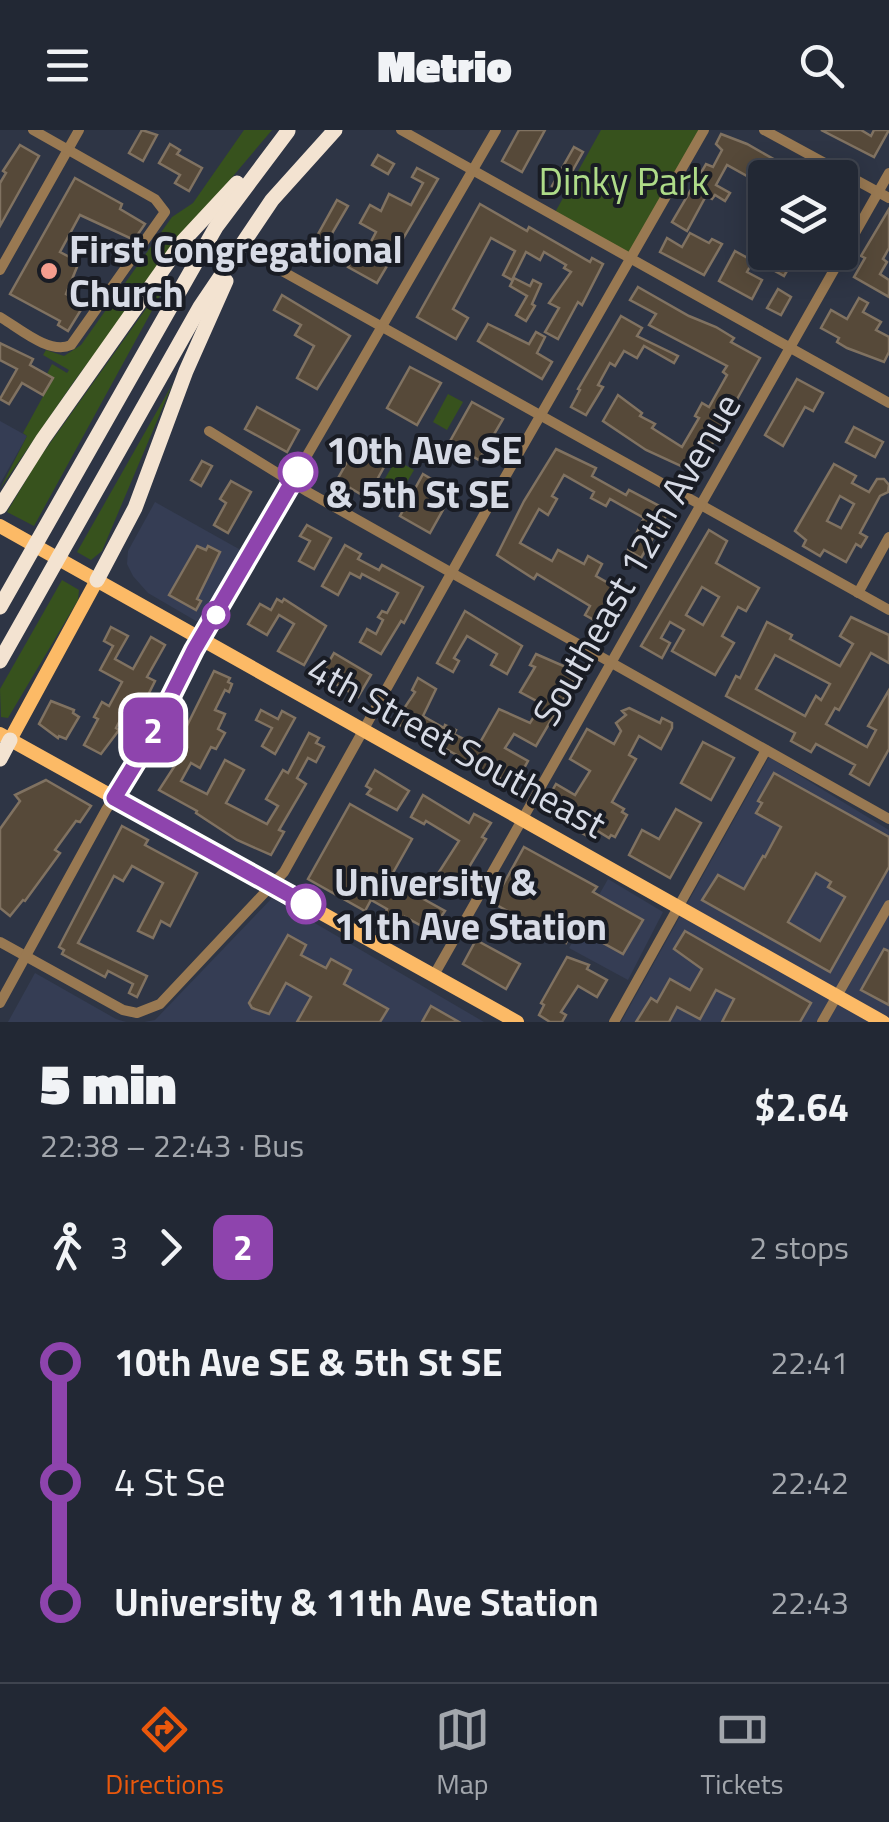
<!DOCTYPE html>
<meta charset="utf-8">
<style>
body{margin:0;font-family:"Titillium Web",sans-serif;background:#2a303c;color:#f1f3f6;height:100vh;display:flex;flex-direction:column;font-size:38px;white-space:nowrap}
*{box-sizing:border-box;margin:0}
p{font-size:32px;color:#a2a6ac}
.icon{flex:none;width:55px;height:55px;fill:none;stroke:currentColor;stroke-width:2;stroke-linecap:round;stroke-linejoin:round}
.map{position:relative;height:892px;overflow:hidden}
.drawer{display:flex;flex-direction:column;background:#222834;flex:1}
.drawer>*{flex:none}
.badge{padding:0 20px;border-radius:15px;font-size:35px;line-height:65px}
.controls{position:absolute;left:748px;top:30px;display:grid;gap:20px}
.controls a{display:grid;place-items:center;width:110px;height:110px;border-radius:10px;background:#222834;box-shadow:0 5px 25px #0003,0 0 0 2px #3f444f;font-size:50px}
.map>.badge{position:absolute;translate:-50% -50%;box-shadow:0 0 0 5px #fff}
.legs{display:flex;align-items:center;gap:15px;height:110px;padding:0 40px;font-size:32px}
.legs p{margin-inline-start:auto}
.headline{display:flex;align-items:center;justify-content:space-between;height:170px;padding:0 40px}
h1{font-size:55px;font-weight:800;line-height:75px}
ul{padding:0 40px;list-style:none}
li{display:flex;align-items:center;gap:35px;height:120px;font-size:38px}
li i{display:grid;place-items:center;width:15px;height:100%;margin:0 12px;background:currentColor}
li i::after{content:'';width:25px;height:25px;margin:-12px;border:8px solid;border-radius:50%;background:#222834}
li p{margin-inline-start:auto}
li:first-child i{background:linear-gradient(#0000 50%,currentColor 0)}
li:last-child i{background:linear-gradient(currentColor 50%,#0000 0)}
header{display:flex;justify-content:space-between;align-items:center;height:130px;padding:0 40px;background:#222834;font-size:45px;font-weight:800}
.menu{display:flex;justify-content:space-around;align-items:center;height:140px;border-top:2px solid #3f444f;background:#222834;font-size:28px;color:#a2a6ac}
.menu a{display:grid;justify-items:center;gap:5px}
.menu .selected{color:#ea580c}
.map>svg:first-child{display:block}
.built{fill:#353d54}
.green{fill:#37521d}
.building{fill:#564939;stroke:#807261;stroke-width:2.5;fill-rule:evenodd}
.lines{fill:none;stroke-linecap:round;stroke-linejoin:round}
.minor{stroke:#997952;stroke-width:10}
.major{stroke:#fcba66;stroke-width:14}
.highway{stroke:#f3e3d1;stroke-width:15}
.line-1-casing{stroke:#fff;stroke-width:22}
.line-1{stroke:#8e44ad;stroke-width:15}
.poi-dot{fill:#f59d8e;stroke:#191c24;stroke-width:4}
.stop-1-dot{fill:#fff;stroke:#8e44ad;stroke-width:5}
.labels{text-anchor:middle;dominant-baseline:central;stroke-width:8;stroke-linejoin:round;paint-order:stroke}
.park-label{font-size:38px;fill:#aedb88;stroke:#191c24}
.poi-label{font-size:38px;font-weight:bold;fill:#d7dbe6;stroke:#191c24;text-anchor:start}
.stop-label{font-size:38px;font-weight:bold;fill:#d7dbe6;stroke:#191c24;text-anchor:start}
.street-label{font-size:38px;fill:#d7dbe6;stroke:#191c24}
</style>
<header><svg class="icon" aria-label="menu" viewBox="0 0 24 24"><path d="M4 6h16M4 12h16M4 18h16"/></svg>Metrio<svg class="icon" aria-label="search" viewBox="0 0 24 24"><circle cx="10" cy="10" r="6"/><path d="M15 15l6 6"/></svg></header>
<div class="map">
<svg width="889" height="892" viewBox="0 0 889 892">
<rect width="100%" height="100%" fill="#2e3545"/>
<g class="built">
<path d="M0,291L27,306L0,354Z"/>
<path d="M155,372L246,423L205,489L196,491L148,463L133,446L127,434L128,421Z"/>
<path d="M769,627L889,700V892H621Z"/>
<path d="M608,749L663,782L628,850L569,818Z"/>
<path d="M272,768L484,892H144L155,890Z"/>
<path d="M35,843L116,889L126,892H8Z"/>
</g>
<g class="green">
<path d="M244,0H272L196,90L75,250L0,359L27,306L23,303L53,248L47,244L52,234L67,243L69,240L43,225L46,220L64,226L81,215L172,87L193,73Z"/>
<path d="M601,0H704L630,129L553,86Z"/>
<path d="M163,155H166L34,396L7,382L38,330Z"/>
<path d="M173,253L102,421L91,430L77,422Z"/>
<path d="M448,264L463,272L447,300L433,292Z"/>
<path d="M396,330L414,340L390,381L372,370Z"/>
<path d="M62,450L79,460L78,470L8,588L1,587L0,559Z"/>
</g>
<g class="building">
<path d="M142,0L157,5L143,31L129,23Z"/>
<path d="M519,0H545L522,42L502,31Z"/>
<path d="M821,0H861L871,6L874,0H889L874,27Z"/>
<path d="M721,4L747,14L807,48H765V56L727,35L716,55L730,63L725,71L715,65L712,69L706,66L687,101L672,92L706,34L713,37L722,20L716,14Z"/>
<path d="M170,14L180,20L177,24L202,38L189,61L175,53L180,45L159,33Z"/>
<path d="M20,15L39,26L0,96V53L6,43L3,41Z"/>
<path d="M574,17L583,22L561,61L552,56Z"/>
<path d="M378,25L394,34L388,44L372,35Z"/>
<path d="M417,38L438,49L377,153L348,137L357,121L364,125L376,102L360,93L370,75L381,81L389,64L411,75L423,53L412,47Z"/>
<path d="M75,48L122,74L120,79L145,94L134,110L80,85L60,122L79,132L66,164L84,175L68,201L58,195L60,191L10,164Z"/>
<path d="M337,70L348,76L324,117L333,122L326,134L307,124Z"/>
<path d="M480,74L527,101L529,97L590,132L592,128L603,134L582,175L578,172L558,209L545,202L559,178L549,173L571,142L564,138L566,135L544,122L540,130L526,122L512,150L503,145L515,121L491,108L453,179L468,188L456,209L417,187Z"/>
<path d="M889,79V118L883,129L887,132L880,144L889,150V167L854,147L865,128L861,126Z"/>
<path d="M690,103L709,113L712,109L722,114L704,145L660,122L667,108L682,117Z"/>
<path d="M735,121L753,131L747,142L762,150L752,169L719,151Z"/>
<path d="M786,122H798L784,146L775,141Z"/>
<path d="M514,148L530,156L533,150L541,154L532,174L535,176L526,191L516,185L527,166L510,156Z"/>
<path d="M638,157L689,186L716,197L734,208L731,212L760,228L696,343L646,320L603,291L618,265L642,283L640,286L655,294L652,298L682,317L699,288L695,286L702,273L709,277L727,245L723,242L727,236L649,195L656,184L630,170Z"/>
<path d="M778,159L791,167L781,185L767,178Z"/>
<path d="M282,165L350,206L317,259L297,248L314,216L295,205L301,195L274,180Z"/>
<path d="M859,168L868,173L863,182L881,192L876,200L889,207V222L884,232L847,218L837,212L839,208L821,198L831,180L847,189Z"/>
<path d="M621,186L642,198L637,206L678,226L674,233L644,216L637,228L624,221L615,236L610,233L598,255L603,257L586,285L571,277L580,260L578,259Z"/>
<path d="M488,194L529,214L536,202L545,207L537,223L552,232L542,249L478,211Z"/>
<path d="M0,213L33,229L30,235L53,248L43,265L22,253L9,274L0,269L17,239L0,230Z"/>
<path d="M410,237L441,253L417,295L387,278Z"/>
<path d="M797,249L823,263L813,281L805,277L783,316L765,305Z"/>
<path d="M472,272L503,289L479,330L449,313Z"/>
<path d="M257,277L299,300L287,322L245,299Z"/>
<path d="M854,297L883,312L875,327L846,312Z"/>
<path d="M360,309L390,326L367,368L337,350Z"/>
<path d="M556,319L596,338L592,346L626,365L629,360L669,381L641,428L628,420L644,388L610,369L606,376L591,368L594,362L564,345L552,366L557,369L548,385L539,379L520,413L552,431L558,420L584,434L588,426L602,434L596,446L624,462L605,496L585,485L590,476L537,444L534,449L497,425L524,371Z"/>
<path d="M202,331L212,336L201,356L191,350Z"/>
<path d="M834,334L856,346L852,353L869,362L877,349H884L889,355L888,362L880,366L860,403L867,407L861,417L856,414L846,432L824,420L820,426L803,416L806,410L795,401ZM840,366L854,374L841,398L827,391Z"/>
<path d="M423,344L453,362L430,403L400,386Z"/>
<path d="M231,351L251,362L228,403L214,395L226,373L220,369Z"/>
<path d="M307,395L331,408L314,439L299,431L310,411L300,406Z"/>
<path d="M709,400L727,411L716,433L759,458L746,481L738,477L722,506L734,513L715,545L672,521L684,500L670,492L661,508L670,513L662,528L641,516ZM702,457L719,467L703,495L686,485Z"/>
<path d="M345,415L361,424L358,429L379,440L382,435L423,457L404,493L401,491L381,524L360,512L367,499L376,504L383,490L378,487L382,481L387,483L398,463L362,444L360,448L350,443L338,465L322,456Z"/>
<path d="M197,416L206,420L208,416L220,422L197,469L201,471L196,480L169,465Z"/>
<path d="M277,469L282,472L284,469L326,496L304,535L278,521L294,494L279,485L267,505L248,494L260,474L271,480Z"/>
<path d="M465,481L522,516L507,544L491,535L497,524L467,506L454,528L459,531L453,542L437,533Z"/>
<path d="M851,487L889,505V533L871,523L839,580L835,578L826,594L867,617L876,600L868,596L889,560V619L869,655L850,644L855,635L816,614L811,622L791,611L795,603L726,566L736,546L740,548L767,492L792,505L790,509L840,536L853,514L840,506ZM775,525L830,554L821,570L816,566L805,586L756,559Z"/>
<path d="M111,497L128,506L115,529L133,539L151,507L165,515L147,547L155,551L137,587L125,581L116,598L119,600L101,624L84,615L98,589L94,587L102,572L109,576L122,552L100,540L113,516L104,511Z"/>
<path d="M334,523L371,545L358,567L321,545Z"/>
<path d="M536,524L575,541L574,549L562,572L566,574L561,583L557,580L536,616L514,604L505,618L528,631L514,656L491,643L489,647L455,629L457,625L453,623L430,610L429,613L395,592L415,562L412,560L418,548L436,559L423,586L444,598L445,595L456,600L454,604L478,616L499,579L530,593L542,574L520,562L535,537L530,535Z"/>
<path d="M214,541L230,548L228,552L232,554L229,562L225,560L215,580L225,584L218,599L225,603L216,619L211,617L200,638L191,633L181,651L207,664L225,630L244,640L226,673L267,694L278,676L266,669L283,640L288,643L309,603L319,608L316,613L324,617L316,632L308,628L297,648L306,654L279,700L284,702L271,725L237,710L196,683L197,681L159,660L185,620L177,616Z"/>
<path d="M51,571L74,580L73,583L79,587L66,609L59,606L58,608L39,594Z"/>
<path d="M629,578L660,593L662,588L672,593V598L661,619L639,606L629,625L636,629L612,672L624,679L622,682L627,685L615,707L611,705L609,708L596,700L591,708L541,680L556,654L575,665L590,641L570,629L587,599L614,614L621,601L616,593L626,585L622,581Z"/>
<path d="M261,580L278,589L282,581L295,588L275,624L262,616L272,598L256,590Z"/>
<path d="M703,612L734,628L711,670L681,653Z"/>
<path d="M375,640L409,661L397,680L367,664L371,659L366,656Z"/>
<path d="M774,643L889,707V737L830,842L702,770L718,745L744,759L763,726L765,727L781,697L756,683L762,673L758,671ZM816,743L831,752L828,757L845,767L820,811L788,792Z"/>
<path d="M46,650L91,676L80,692L76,691L55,720L60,723L25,771L23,770L10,786L0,778V699L20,671L15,665Z"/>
<path d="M423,665L469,693L474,684L491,693L482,707L486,709L460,752L439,742L459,711L426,691L424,694L411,687Z"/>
<path d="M350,674L412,709L389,750L445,781L431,801L405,787L400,797L383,788L387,779L371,770L365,781L308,749Z"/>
<path d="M676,679L701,693L670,748L629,725L642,700L659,709Z"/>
<path d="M122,696L148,710L145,715L197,743L170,796L161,791L153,808L138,801L163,753L132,736L123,751L114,746L78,813L147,846L137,867L129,863L133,854L108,841L105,847L62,824L64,820L59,817Z"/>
<path d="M524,717L597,757L593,762L643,790L623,824L574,797L566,813L493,773Z"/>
<path d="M685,801L811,873L800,892H722L734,869L716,860L700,889L677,877L669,892H636L651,868L657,872L670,849L690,860L702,839L674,819Z"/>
<path d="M288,805L306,815L301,825L326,838L331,829L351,840L344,854L388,879L380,892H297L311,867L286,853L269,884L252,878L249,873Z"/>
<path d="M476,810L520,834L506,859L463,834Z"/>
<path d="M884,819L889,821V875L861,860Z"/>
<path d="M567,827L589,835L587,839L607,850L597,867L578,856L561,882L566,885L562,892H550L539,885L544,875L541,873Z"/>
<path d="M431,876L459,892H422Z"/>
</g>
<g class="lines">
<g class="minor">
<path d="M401,0L889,273"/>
<path d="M764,0L889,68"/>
<path d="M0,140L79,0"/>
<path d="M282,141L889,480"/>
<path d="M0,187C19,198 49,225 71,215L165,82L155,69L33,0"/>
<path d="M209,301L308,362L889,689"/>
<path d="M858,463L889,407"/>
<path d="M0,812L123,880L137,883L160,874L284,742L496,363L704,0"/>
<path d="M434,845L889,43"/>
<path d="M0,873L106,680L146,616L194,520L496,0"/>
<path d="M614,892L766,620"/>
<path d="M822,892L889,775"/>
</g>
<g class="major">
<path d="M0,396L883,892"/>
<path d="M0,604L517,892"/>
<path d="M10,610L97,450"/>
</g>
<g class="highway">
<path d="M0,377L43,309L183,111L237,53"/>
<path d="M97,450L135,378L186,241L226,151"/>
<path d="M0,477L216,97L288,1"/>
<path d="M0,531L200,177L272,70L335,0"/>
<path d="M0,629L10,610"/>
</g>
</g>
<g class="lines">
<g class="line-1-casing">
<path id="line-1" d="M298,342L194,520L146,616L114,668L306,774"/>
</g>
<use href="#line-1" class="line-1"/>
</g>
<circle class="poi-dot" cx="49" cy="141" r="10"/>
<g class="stop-1-dot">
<circle cx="298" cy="342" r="18"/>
<circle cx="216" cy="485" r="12"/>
<circle cx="306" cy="774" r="18"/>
</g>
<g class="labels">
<g class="park-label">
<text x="624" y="51">Dinky Park</text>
</g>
<g class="poi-label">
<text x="69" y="119">First Congregational<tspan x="69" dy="44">Church</tspan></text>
</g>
<g class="stop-label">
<text x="326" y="320">10th Ave SE<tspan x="326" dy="44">&amp; 5th St SE</tspan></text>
<text x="334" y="752">University &amp;<tspan x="334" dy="44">11th Ave Station</tspan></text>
</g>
<g class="street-label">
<text transform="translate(636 429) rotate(-60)">Southeast 12th Avenue</text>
<text transform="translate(457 616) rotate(29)">4th Street Southeast</text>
</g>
</g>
</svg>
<div class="controls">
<a><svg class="icon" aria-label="layers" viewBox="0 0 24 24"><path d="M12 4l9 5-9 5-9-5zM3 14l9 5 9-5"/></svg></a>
</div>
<b class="badge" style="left:153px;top:600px;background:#8e44ad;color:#fff">2</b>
</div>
<section class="drawer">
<div class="headline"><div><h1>5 min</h1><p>22:38 – 22:43 · Bus</p></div><b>$2.64</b></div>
<div class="legs"><svg class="icon" aria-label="walk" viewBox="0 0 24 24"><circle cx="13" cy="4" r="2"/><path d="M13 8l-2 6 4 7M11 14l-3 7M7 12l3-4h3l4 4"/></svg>3<svg class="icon" aria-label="forward" viewBox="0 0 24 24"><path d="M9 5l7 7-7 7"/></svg><b class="badge" style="background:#8e44ad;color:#fff">2</b><p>2 stops</p></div>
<ul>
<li><i style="color:#8e44ad"></i><b>10th Ave SE &amp; 5th St SE</b><p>22:41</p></li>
<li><i style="color:#8e44ad"></i><span>4 St Se</span><p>22:42</p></li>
<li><i style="color:#8e44ad"></i><b>University &amp; 11th Ave Station</b><p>22:43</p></li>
</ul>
</section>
<nav class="menu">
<a class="selected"><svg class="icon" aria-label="directions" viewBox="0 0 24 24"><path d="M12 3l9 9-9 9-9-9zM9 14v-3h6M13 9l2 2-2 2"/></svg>Directions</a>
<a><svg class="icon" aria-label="map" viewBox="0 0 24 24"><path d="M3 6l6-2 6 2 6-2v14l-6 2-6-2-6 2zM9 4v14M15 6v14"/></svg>Map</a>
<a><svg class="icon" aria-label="tickets" viewBox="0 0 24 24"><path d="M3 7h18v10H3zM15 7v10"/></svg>Tickets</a>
</nav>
